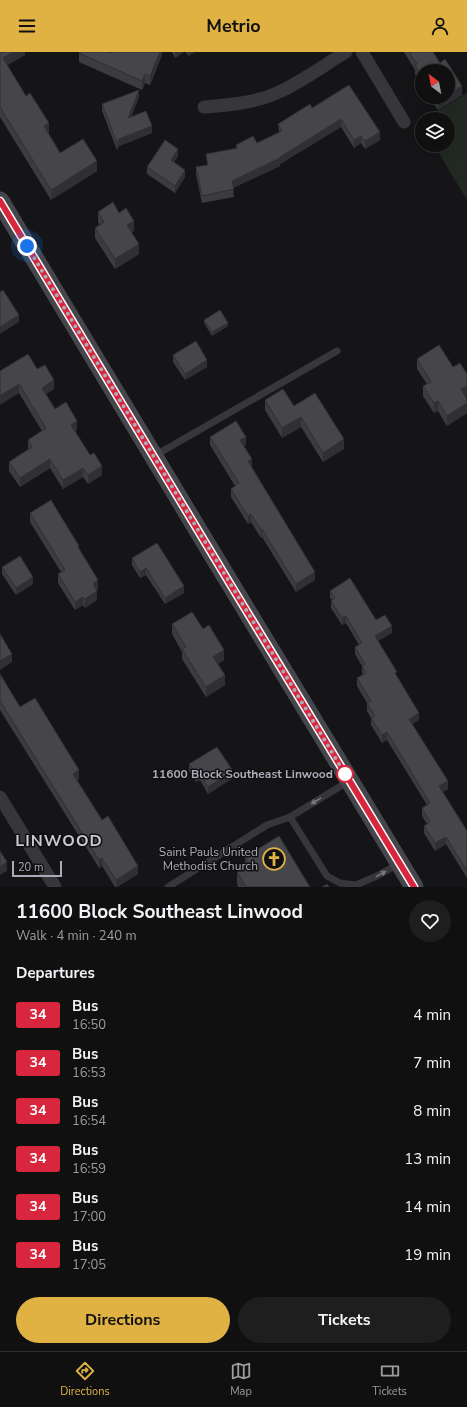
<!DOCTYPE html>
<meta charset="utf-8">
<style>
body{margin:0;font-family:"Nunito Sans",sans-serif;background:#1e1e1f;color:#f1f3f6;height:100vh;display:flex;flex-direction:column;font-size:15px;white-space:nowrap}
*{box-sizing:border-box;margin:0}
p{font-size:13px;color:#9c9d9f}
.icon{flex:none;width:22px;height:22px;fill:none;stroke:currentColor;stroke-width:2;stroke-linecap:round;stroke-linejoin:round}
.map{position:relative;height:835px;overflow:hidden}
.sheet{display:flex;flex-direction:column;background:#101011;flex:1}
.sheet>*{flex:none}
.badge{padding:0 8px;border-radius:3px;font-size:14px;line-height:26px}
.needle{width:26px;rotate:328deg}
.controls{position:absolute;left:415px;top:12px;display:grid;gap:8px}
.controls a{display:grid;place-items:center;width:40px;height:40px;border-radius:50%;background:#101011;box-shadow:0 4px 16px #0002,0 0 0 1px #303031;font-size:20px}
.scale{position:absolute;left:12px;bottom:10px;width:50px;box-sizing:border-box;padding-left:4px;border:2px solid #a9acb6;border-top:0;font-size:11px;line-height:14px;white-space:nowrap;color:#a9acb6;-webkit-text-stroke:3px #101012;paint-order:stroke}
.you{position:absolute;width:20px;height:20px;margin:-10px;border:3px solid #fff;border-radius:50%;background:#1a73e8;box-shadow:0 0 0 6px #1a73e833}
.map>.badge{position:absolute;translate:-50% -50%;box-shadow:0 0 0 2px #fff}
h2{padding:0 16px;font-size:15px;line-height:36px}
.round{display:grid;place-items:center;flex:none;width:42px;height:42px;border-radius:21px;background:#1e1e1f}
.summary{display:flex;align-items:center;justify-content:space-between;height:68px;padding:0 16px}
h1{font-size:19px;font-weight:700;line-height:30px}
.action{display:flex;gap:8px;margin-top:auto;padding:8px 16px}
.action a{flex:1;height:46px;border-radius:24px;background:#e0b244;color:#111;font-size:16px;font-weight:700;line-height:46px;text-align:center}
.action a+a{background:#1e1e1f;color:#f1f3f6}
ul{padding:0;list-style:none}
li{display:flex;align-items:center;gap:12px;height:48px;padding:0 16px}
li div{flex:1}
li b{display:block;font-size:15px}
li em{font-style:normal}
li .badge{min-width:44px;font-weight:700;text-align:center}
header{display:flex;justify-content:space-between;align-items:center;height:52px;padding:0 16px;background:#e0b244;color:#111;font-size:18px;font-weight:700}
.tab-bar{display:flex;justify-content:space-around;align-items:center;height:56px;border-top:1px solid #303031;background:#101011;font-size:11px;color:#9c9d9f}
.tab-bar a{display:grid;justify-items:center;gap:2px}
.tab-bar .on{color:#e0b244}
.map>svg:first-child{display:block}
.green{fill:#222923}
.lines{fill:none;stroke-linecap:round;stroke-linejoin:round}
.service{stroke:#37373b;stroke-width:7}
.minor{stroke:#37373b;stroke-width:13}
.secondary{stroke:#45464b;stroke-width:19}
.wall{fill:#3b3b40}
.shaded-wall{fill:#303034}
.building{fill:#45454a;stroke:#303034}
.oneway{fill:#76777f}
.line-casing{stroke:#fff;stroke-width:9}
.line{stroke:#d7263d;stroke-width:6}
.walk{stroke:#a9acb6;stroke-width:4;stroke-dasharray:0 7.2}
.stop-dot{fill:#fff;stroke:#d7263d;stroke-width:2}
.labels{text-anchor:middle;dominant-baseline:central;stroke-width:3;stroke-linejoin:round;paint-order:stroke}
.stop-label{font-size:12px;font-weight:bold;fill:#a9acb6;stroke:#101012;text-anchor:end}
.poi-label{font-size:12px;fill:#a9acb6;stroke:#101012;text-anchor:end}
.district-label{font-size:16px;font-weight:bold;letter-spacing:1px;fill:#c9cbd2;stroke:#101012}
</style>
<header><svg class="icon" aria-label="menu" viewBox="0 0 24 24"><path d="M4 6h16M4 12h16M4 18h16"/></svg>Metrio<svg class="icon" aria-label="person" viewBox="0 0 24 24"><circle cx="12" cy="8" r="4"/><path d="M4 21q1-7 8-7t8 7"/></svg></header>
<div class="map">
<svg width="467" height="835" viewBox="0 0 467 835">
<rect width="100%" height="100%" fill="#151517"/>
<path class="green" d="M467,41V148L434,93H448V67H424Z"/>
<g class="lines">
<g class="service">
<path d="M154,404L337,299"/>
<path d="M349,729L290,765L327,824L340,831L356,833L377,824L398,812"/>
<path d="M168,835L267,773L290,765"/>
</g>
<g class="minor">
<path d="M362,0L404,70"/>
<path d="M204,55C229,53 256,51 279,40C303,29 324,13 346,0"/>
<path d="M0,745L55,835"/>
</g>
<path class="secondary" d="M0,149L213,503L414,835"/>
</g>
<g class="wall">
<path d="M0,0H25V3L7,13L60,101L97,119L51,148L0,65Z"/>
<path d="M162,0V3L150,33L145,31L142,38L79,10V1Z"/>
<path d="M172,0H184L175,6Z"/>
<path d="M186,0H195L188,4Z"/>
<path d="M404,0H433L440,11L462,43L438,58L429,45H448L422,19V33L415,22V18Z"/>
<path d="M349,33L380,88L365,97L361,91L354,96L341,75L280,112V114L233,136L234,145L202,151L196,123V115L207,113L206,102L236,97V93L257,91L279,80L278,72L312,56Z"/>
<path d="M139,45L131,64L152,81L119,94L117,98L102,59V52Z"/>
<path d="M178,104L174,110L185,125L175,141L147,122V115Z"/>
<path d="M98,160L119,161L134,179L131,180L139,202L115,217L95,186V176L100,173L98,170Z"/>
<path d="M204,268L228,274L212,284L204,271Z"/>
<path d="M173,303L207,315L185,328L173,310Z"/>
<path d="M417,307L453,315L467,322V344L466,345L467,351V361L447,374L438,359L434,361L423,344V334L427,332L417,317Z"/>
<path d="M37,317L54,337L46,342L55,357L77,378L75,379L102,423L88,432L83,425L63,437L50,416L20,435L9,419V410L28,398V388L42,379L19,341L0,319Z"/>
<path d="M265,348L294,354L344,397L323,410L301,375L282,386L265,358Z"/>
<path d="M210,385L246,393L244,394L251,415L315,528L296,540L262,485L261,486L251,470L248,472L231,445V437L235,434L210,393Z"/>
<path d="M30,461L79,497L98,537L97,538V548L85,556L83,553L75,558L58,531V522L61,520L30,470Z"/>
<path d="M132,506L184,541L165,552L146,523L140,526L132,513Z"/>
<path d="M2,515L33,532L16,543L2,522Z"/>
<path d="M330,539L376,568L392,581L378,589L419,668L412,672L448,737L443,740L467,779V826L446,792L435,799L424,781V774L427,772L422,764V756L427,753L387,688L382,691L371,673V666L367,659V651L357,634V626L363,623L362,621V614L355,602V595L359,593L346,571L342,573L331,556V549L332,548L330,546Z"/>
<path d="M172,572L203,577L224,608L218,612L225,633L206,645L182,607V600L172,582Z"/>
<path d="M0,622L20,655L79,727L77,728L102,768L138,822L117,835H115L102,814L99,816L0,658Z"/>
<path d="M189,712L233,726L208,742L200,728L196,730L189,719Z"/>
<path d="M245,805L310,835H238L237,832V820L245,814Z"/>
</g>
<g class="shaded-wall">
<path d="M13,0H25V3L3,16V6Z"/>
<path d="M160,0H162V3L150,33V24Z"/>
<path d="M175,0H184L175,6Z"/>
<path d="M188,0H195L188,4Z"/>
<path d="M145,22V31L142,38V29Z"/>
<path d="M462,34V43L438,58V49L445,45H448V43Z"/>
<path d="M139,38V45L128,73V66Z"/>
<path d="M341,67V75L280,112V114L232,136V129L280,105Z"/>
<path d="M49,71V81L44,84V74Z"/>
<path d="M152,74V81L119,94L117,98V91L119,87Z"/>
<path d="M380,80V88L365,97V89Z"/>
<path d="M361,84V91L354,96V88Z"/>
<path d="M178,97V104L171,115V108Z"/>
<path d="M97,109V119L51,148V138Z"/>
<path d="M185,118V125L175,141V134Z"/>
<path d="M134,169V179L127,183V173Z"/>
<path d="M139,192V202L115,217V207Z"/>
<path d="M19,263V270L0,282V275Z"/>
<path d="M228,271V274L212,284V280Z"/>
<path d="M207,308V315L185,328V322Z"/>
<path d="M54,328V337L42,344V336Z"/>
<path d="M19,332V341L0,353V344Z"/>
<path d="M467,334V344L461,347V337Z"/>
<path d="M438,349V359L434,361V351Z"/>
<path d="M467,351V361L447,374V364Z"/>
<path d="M301,365V375L282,386V376Z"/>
<path d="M77,369V378L71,382V373Z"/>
<path d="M246,385V393L240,396V388Z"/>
<path d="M344,387V397L323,410V401Z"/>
<path d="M50,407V416L20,435V426Z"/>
<path d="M252,407V415L248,417V409Z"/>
<path d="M102,414V423L88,432V423Z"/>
<path d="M83,416V425L63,437V428Z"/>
<path d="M251,462V470L248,472V464Z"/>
<path d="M262,477V485L261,486V478Z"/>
<path d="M146,516V523L140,526V520Z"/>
<path d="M315,520V528L296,540V532Z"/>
<path d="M33,525V532L16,543V536Z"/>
<path d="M98,528V537L93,540V532Z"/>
<path d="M184,534V541L165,552V546Z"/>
<path d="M97,539V548L85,556V547Z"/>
<path d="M83,545V553L75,558V550Z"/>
<path d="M346,564V571L342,573V566Z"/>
<path d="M392,574V581L375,591V584Z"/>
<path d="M224,598V608L213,615V605Z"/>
<path d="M12,602V610L0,618V609Z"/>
<path d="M225,623V633L206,645V635Z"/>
<path d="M419,661V668L409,674V667Z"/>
<path d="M387,680V688L382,691V683Z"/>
<path d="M79,718V727L73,730V722Z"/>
<path d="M233,719V726L208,742V735Z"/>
<path d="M200,721V728L196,730V723Z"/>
<path d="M448,729V737L439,742V734Z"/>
<path d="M446,785V792L435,799V791Z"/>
<path d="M102,806V814L99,816V808Z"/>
<path d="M7,810V819L0,823V815Z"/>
<path d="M138,814V822L117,835H116V828Z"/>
</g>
<g class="building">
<path d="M0,0H13L3,6L26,44L30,41L49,71L44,74L60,101L83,87L97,109L51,138L0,55Z"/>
<path d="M79,0H109L111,1L112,0H160L150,24L145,22L142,29L79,1Z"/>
<path d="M409,0H433L440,11L445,7L462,34L448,43V19H422V24L415,13L417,12Z"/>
<path d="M349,33L380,80L365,89L361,84L354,88L341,67L280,105V106L232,129L234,137L202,144L196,115L208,113L206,102L238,96L236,93L253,84L257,91L282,79L278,72L310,52L312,56Z"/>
<path d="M139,38L128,66L146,59L152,74L119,87L117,91L102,52Z"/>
<path d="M435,45H445L438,49Z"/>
<path d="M165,88L178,97L171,108L185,118L175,134L147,115Z"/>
<path d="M113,150L119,161L126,156L134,169L127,173L139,192L115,207L95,176L104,170L98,160Z"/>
<path d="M3,238L19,263L0,275V240Z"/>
<path d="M220,258L228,271L212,280L204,268Z"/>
<path d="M196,289L207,308L185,322L173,303Z"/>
<path d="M439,293L453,315L460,311L467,322V334L461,337L467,347V351L447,364L438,349L434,351L423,334L431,330L417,307Z"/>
<path d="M28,302L37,317L45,313L54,328L42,336L55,357L66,350L77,369L71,373L90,403L94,401L102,414L88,423L83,416L63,428L50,407L20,426L9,410L32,395L28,388L46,376L19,332L0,344V319Z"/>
<path d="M283,337L294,354L315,341L344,387L323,401L301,365L282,376L265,348Z"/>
<path d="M236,369L246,385L240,388L252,407L248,409L315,520L296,532L262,477L261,478L251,462L248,464L231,437L239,431L210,385Z"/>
<path d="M51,448L79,494L78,495L98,528L93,532L97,539L85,547L83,545L75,550L58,522L65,518L30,461Z"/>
<path d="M157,491L184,534L165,546L146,516L140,520L132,506Z"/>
<path d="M20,504L33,525L16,536L2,515Z"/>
<path d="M350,526L376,568L385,563L392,574L375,584L397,620L395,621L419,661L409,667L448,729L439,734L467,779V819L446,785L435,791L424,774L430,770L422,756L430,751L387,680L382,683L371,666L375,664L367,651L371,649L357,626L366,621L362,614L365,612L355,595L362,591L346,564L342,566L331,549L335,546L330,539Z"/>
<path d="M192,560L203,577L209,573L224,598L213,605L225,623L206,635L182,597L186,595L172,572Z"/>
<path d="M0,582L12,602L0,609Z"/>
<path d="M0,622L20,655L35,646L79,718L73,722L102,768L108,764L138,814L116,828L102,806L99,808L0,649Z"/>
<path d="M217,695L233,719L208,735L200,721L196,723L189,712Z"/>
<path d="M279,784L310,835H246L237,820L249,812L245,805Z"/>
<path d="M0,799L7,810L0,815Z"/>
<path d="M327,832L329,835H322Z"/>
</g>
<defs><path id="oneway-solid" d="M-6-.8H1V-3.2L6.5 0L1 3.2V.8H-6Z"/></defs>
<g class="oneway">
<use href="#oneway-solid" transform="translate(316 749) rotate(149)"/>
<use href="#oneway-solid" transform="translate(381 822) rotate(-29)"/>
</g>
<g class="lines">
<g class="line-casing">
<path id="line" d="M0,149L232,535L414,835"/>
</g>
<use href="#line" class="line"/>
<path class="walk" d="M27,194L345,722"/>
</g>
<defs>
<g id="church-ring" transform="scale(1.15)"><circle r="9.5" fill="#101012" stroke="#e0b244" stroke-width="1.5"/><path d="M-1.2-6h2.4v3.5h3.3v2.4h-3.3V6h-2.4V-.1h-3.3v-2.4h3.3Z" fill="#e0b244"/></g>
</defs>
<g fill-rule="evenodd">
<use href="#church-ring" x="274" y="807"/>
</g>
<circle class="stop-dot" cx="345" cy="722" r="8"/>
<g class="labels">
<g class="stop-label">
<text x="333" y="722">11600 Block Southeast Linwood</text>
</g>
<g class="poi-label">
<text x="258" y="800">Saint Pauls United<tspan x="258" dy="14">Methodist Church</tspan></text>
</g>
<g class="district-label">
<text x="59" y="789">LINWOOD</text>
</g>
</g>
</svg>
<div class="controls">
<a><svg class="needle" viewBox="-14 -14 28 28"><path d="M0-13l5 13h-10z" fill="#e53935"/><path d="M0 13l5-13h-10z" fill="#9c9d9f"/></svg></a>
<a><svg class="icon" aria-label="layers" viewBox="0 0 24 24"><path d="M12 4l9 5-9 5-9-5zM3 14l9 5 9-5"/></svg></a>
</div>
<div class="scale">20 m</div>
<div class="you" style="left:27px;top:194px"></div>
</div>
<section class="sheet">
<div class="summary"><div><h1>11600 Block Southeast Linwood</h1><p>Walk · 4 min · 240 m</p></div><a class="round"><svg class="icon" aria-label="heart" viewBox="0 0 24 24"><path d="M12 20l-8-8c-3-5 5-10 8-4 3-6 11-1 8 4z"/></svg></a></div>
<h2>Departures</h2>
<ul>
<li><span class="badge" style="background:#d7263d;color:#fff">34</span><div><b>Bus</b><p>16:50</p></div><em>4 min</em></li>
<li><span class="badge" style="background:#d7263d;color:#fff">34</span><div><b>Bus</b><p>16:53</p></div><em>7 min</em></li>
<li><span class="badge" style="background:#d7263d;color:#fff">34</span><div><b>Bus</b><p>16:54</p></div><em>8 min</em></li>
<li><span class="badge" style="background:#d7263d;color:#fff">34</span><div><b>Bus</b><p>16:59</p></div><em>13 min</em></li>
<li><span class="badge" style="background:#d7263d;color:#fff">34</span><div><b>Bus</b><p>17:00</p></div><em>14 min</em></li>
<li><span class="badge" style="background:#d7263d;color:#fff">34</span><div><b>Bus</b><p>17:05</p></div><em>19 min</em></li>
</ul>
<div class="action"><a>Directions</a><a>Tickets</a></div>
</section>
<nav class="tab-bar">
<a class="on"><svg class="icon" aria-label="directions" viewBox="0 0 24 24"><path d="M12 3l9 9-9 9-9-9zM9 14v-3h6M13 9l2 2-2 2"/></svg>Directions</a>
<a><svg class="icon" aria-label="map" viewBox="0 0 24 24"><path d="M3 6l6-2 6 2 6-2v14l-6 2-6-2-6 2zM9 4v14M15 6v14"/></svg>Map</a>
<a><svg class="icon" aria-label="tickets" viewBox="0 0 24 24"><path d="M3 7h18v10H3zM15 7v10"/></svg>Tickets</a>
</nav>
